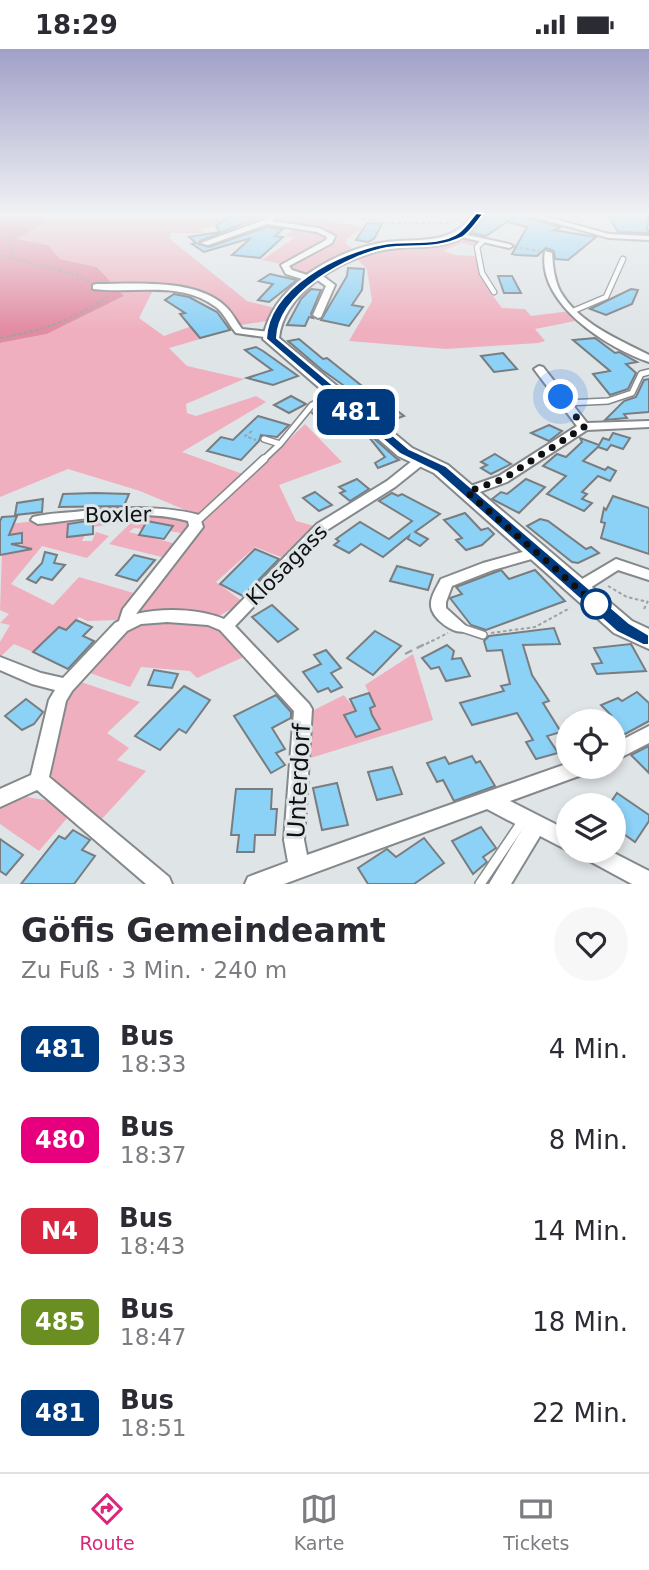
<!DOCTYPE html>
<html lang="de">
<meta charset="utf-8">
<style>
body{margin:0;font-family:"DejaVu Sans",sans-serif;background:#f7f7f7;color:#2b2b33;height:100vh;display:flex;flex-direction:column;font-size:26px;white-space:nowrap}
*{box-sizing:border-box;margin:0}
p{font-size:23px;color:#7c7c81}
.icon{flex:none;width:38px;height:38px;fill:none;stroke:currentColor;stroke-width:2;stroke-linecap:round;stroke-linejoin:round}
.map{position:relative;height:835px;overflow:hidden}
.panel{display:flex;flex-direction:column;background:#fff;flex:1}
.panel>*{flex:none}
.badge{padding:0 14px;border-radius:10px;font-size:24px;line-height:46px}
.controls{position:absolute;left:556px;top:660px;display:grid;gap:14px}
.controls a{display:grid;place-items:center;width:70px;height:70px;border-radius:50%;background:#fff;box-shadow:0 4px 10px #0003;font-size:35px}
.you{position:absolute;width:35px;height:35px;margin:-18px;border:5px solid #fff;border-radius:50%;background:#1a73e8;box-shadow:0 0 0 10px #1a73e833}
.map>.badge{position:absolute;translate:-50% -50%;box-shadow:0 0 0 4px #fff}
.round{display:grid;place-items:center;flex:none;width:74px;height:74px;border-radius:37px;background:#f7f7f7}
.headline{display:flex;align-items:center;justify-content:space-between;height:119px;padding:0 21px}
h1{font-size:33px;font-weight:600;line-height:52px}
ul{padding:0;list-style:none}
li{display:flex;align-items:center;gap:21px;height:91px;padding:0 21px}
li div{flex:1}
li b{display:block;font-size:26px}
li em{font-style:normal}
li .badge{min-width:77px;font-weight:700;text-align:center}
.status{display:flex;justify-content:space-between;align-items:center;height:49px;padding:0 35px;background:#fff;direction:ltr}
.status svg{height:19px;fill:currentColor}
.tabs{display:flex;justify-content:space-around;align-items:center;height:98px;border-top:2px solid #e1e1e2;background:#fff;font-size:19px;color:#7c7c81}
.tabs a{display:grid;justify-items:center;gap:4px}
.tabs .active{color:#db2777}
.map>svg:first-child{display:block}
.green{fill:#efafbe}
.forest{fill:#e28ba2}
.building{fill:#8cd1f6;stroke:#797d80;stroke-width:2}
.lines{fill:none;stroke-linecap:round;stroke-linejoin:round}
.service-far3-casing{stroke:#85898c;stroke-width:7}
.service-far2-casing{stroke:#85898c;stroke-width:8}
.service-far1-casing{stroke:#85898c;stroke-width:10}
.service-casing{stroke:#85898c;stroke-width:12}
.minor-casing{stroke:#85898c;stroke-width:4}
.secondary-casing{stroke:#85898c;stroke-width:4}
.path-far1{stroke:#9ea2a4;stroke-width:2;stroke-dasharray:3.5 2.5;stroke-linecap:butt}
.path{stroke:#9ea2a4;stroke-width:2.5;stroke-dasharray:8 5;stroke-linecap:butt}
.service-far3{stroke:#fff;stroke-width:4.5}
.service-far2{stroke:#fff;stroke-width:5}
.service-far1{stroke:#fff;stroke-width:7}
.service{stroke:#fff;stroke-width:9}
.minor{fill:#fff;fill-rule:evenodd}
.secondary{fill:#fff;fill-rule:evenodd}
.line{fill:#003b80;stroke:#fff;stroke-width:2}
.walk{stroke:#0e1011;stroke-width:7;stroke-dasharray:0 12.6}
.stop-dot{fill:#fff;stroke:#003b80;stroke-width:3.5}
.labels{text-anchor:middle;dominant-baseline:central;stroke-width:6;stroke-linejoin:round;paint-order:stroke}
.street-label{font-size:21px;fill:#0e1011;stroke:#dfe4e7}
.near-street-label{font-size:24px;fill:#0e1011;stroke:#dfe4e7}
</style>
<div class="status"><b>18:29</b><svg viewBox="0 0 49 12"><path d="M0 12V9h3v3zM5 12V6h3v6zM10 12V3h3v9zM15 12V0h3v12zM26 1h20v11H26zM47 4h2v5h-2z"/></svg></div>
<div class="map">
<svg width="649" height="835" viewBox="0 0 649 835">
<rect width="100%" height="100%" fill="#dfe4e7"/>
<g class="green">
<path d="M43,165H198L200,169H219L228,174L201,180L205,184H171L170,190L247,252L275,259L266,272L235,277L220,253L199,243L155,237L139,269L164,287L192,277L200,290L169,299L187,317L244,330L186,355L187,364L196,367L256,347L266,353L182,403L251,428L305,375L342,413L279,436L296,472L318,478L286,510L255,498L216,533L243,553L219,567L171,560L136,566L134,561L204,473L202,468L140,442L68,420L0,448V294L47,285L124,247L97,218L60,210L48,196L15,190L46,173Z"/>
<path d="M279,165H306L303,168L363,178L347,190L346,195L357,202C338,212 307,238 287,218L334,187L323,180L272,172Z"/>
<path d="M295,179L325,184L328,189L282,215L262,211L294,189L285,187Z"/>
<path d="M460,188L478,194L474,197L462,194L443,202L456,206L476,207L490,243L502,259L525,260L531,267L570,262L575,272L535,280L545,292L538,294L446,300L349,292L372,252L367,220L358,211L359,207Z"/>
<path d="M90,466L124,469L119,474L93,478V472L67,488L85,486L82,492H92L96,483L109,487L87,509L42,497L11,535L53,556L79,528L137,545L118,571L87,572L79,568L66,581L59,578L33,603L14,595L0,608V593L10,576L0,574L9,565L0,561L2,506L22,501V484L3,487L0,476Z"/>
<path d="M138,467L185,469L191,474L181,484L169,482L172,476L148,472L143,480L134,479L129,483L173,494L175,497L166,509L109,495Z"/>
<path d="M175,570L212,576L248,606L197,629L190,622L141,618L130,638L87,623C122,585 121,575 175,570Z"/>
<path d="M413,605L433,671L304,711L308,664L344,646L356,662L345,666L356,688L379,680L370,659L375,656L365,636Z"/>
<path d="M78,632L140,653L107,684L129,699L117,711L146,722L99,773C85,761 64,747 54,732C41,712 67,650 78,632Z"/>
<path d="M27,748L50,752L68,768L39,802L0,775V758Z"/>
</g>
<path class="forest" d="M0,165H43L46,173L16,190L48,196L60,210L97,218L124,247L47,285L0,294Z"/>
<g class="building">
<path d="M233,165H267L200,192L199,195L209,198L267,178L283,180L275,187L283,188L260,209L232,206L251,189L204,203L192,195L196,194L189,188L220,183L216,177Z"/>
<path d="M486,165L512,168L507,172L518,166L561,178L554,181L596,188L568,211L555,210L554,202L546,199L537,207L517,206L512,205L527,178L507,173L486,187L471,184Z"/>
<path d="M607,165H649L647,180L649,184L618,183Z"/>
<path d="M367,174L382,175L374,190L368,193L356,191Z"/>
<path d="M348,219L364,220L362,241L352,256L363,258L349,277L321,271L347,227Z"/>
<path d="M270,225L297,231L269,253L258,251L273,235L259,232Z"/>
<path d="M498,227H512L521,244H504Z"/>
<path d="M311,240L321,241L311,265L313,269L309,268L305,277L287,276L301,250Z"/>
<path d="M631,240L638,241L632,255L606,266L590,260Z"/>
<path d="M174,245L189,248L217,263L230,281L200,289L180,265L185,264L165,251Z"/>
<path d="M595,289L615,304L619,303L637,313L626,315L636,324L628,340L610,346L593,325L610,322L573,291Z"/>
<path d="M299,290L323,310L327,309L362,337L350,341L322,321L288,292Z"/>
<path d="M256,298L263,302L298,327L273,336L247,329L272,321L245,301Z"/>
<path d="M503,304L517,320L494,323L481,307Z"/>
<path d="M649,330V363L624,365L627,369L605,371L624,352L636,348L644,331Z"/>
<path d="M291,347L306,355L289,364L274,356Z"/>
<path d="M386,353L404,367L390,372L372,358Z"/>
<path d="M333,354L355,374L332,381L312,364Z"/>
<path d="M258,367L289,376L277,388L261,386L259,392L241,411L207,402L221,388L233,391Z"/>
<path d="M549,376L562,382L549,392L531,384Z"/>
<path d="M360,377L396,409L399,411L378,419L375,414L385,408Z"/>
<path d="M613,384L630,389L623,400L611,396L607,401L598,398L583,412L605,421L608,418L616,422L610,432L598,427L582,443L587,445L582,450L592,454L584,462L547,445L566,427L543,417L557,405L566,408L582,393L580,389L599,396L603,389L609,391Z"/>
<path d="M495,405L511,415L491,425L481,419L487,416L481,413Z"/>
<path d="M357,430L369,440L350,452L340,444L345,442L339,438Z"/>
<path d="M526,430L545,438L519,464L492,450L501,443L507,445Z"/>
<path d="M315,443L332,456L319,462L303,449Z"/>
<path d="M95,444L129,445L124,457L59,458L63,445Z"/>
<path d="M392,444L398,447L402,445L440,465L415,483L428,490L420,497L408,490L409,487L383,508L361,495L349,504L334,496L339,492L336,490L360,473L389,490L412,472L379,452Z"/>
<path d="M613,447L649,459V505L601,489L605,474L601,473L604,459L606,461Z"/>
<path d="M43,450L42,463L15,466L17,454Z"/>
<path d="M465,464L481,481L488,479L494,485L482,496L466,501L456,491L462,489L444,471Z"/>
<path d="M17,467L9,486L22,484V494L11,495L32,500L0,506V472L2,468Z"/>
<path d="M540,470L548,472L586,500L591,498L599,504L578,514L572,513L527,477Z"/>
<path d="M93,471V485L67,488L68,475Z"/>
<path d="M147,472L173,477L164,490L139,486Z"/>
<path d="M255,500L279,510L243,547L220,535Z"/>
<path d="M45,503L57,506L54,514L65,516L52,531L41,528L36,534L27,530L42,514Z"/>
<path d="M134,506L155,511L137,532L116,526Z"/>
<path d="M397,517L433,526L428,541L390,532Z"/>
<path d="M501,521L509,530L535,521L565,552L486,581L471,576L450,549L462,545L456,538Z"/>
<path d="M272,556L298,580L278,593L252,568Z"/>
<path d="M76,571L92,578L83,587L94,592L68,620L33,603L59,578L66,581Z"/>
<path d="M554,579L560,595L523,596L532,626L549,652L543,654L561,683L547,687L558,704L536,710L526,693L533,691L517,664L472,676L460,654L504,642L501,637L510,635L502,601L487,602L484,592L489,587Z"/>
<path d="M375,582L401,597L373,626L347,609Z"/>
<path d="M631,595L646,622L597,625L592,615L602,614L594,599Z"/>
<path d="M447,596L454,602L452,610L461,609L470,627L446,632L439,618L431,620L422,609Z"/>
<path d="M326,601L341,619L331,624L342,638L331,643L328,639L318,643L303,623L321,615L314,606Z"/>
<path d="M154,621L178,625L172,639L148,636Z"/>
<path d="M184,637L210,651L186,684L179,680L160,701L135,687Z"/>
<path d="M637,643L649,654V672L614,691V672H600L611,666L601,656L618,649L622,652Z"/>
<path d="M369,644L375,657L370,659L372,666L380,680L356,688L344,666L356,662L350,650Z"/>
<path d="M276,646L291,663V669L272,679L285,700L276,704L285,716L271,724L234,667Z"/>
<path d="M26,650L43,663L34,675L22,681L5,667Z"/>
<path d="M649,697V724L631,706Z"/>
<path d="M472,707L476,714L480,712L495,737L454,752L443,731L437,733L427,714L445,708L449,715Z"/>
<path d="M392,718L402,745L377,751L368,723Z"/>
<path d="M337,734L348,776L322,781L313,739Z"/>
<path d="M236,740H272L271,760H277L275,786H255L254,803H237L239,786H231Z"/>
<path d="M617,744L649,766V772L635,793L614,778V756H609Z"/>
<path d="M481,778L496,799L483,808L487,813L473,825L452,792Z"/>
<path d="M73,781L90,791L82,801L95,807L74,835H21L59,787L65,790Z"/>
<path d="M424,789L444,814L414,835H368L358,819L387,800L396,808Z"/>
<path d="M0,790L23,806L6,826L0,822Z"/>
</g>
<g class="lines">
<g class="service-far3-casing">
<g id="service-far3">
<path d="M482,193L477,198L482,224L494,243"/>
<path d="M573,262L606,248L623,210"/>
</g>
</g>
<g class="service-far2-casing">
<g id="service-far2">
<path d="M566,354L608,352L632,344L641,325L649,323"/>
<path d="M280,395L312,356L335,346"/>
<path d="M262,412L280,395L264,390"/>
</g>
</g>
<g class="service-far1-casing">
<g id="service-far1">
<path d="M197,472L264,410"/>
<path d="M459,578L483,586"/>
</g>
</g>
<g class="service-casing">
<path id="service" d="M480,835L522,773"/>
</g>
<g class="minor-casing">
<g id="minor">
<path d="M271,165H278L272,172L319,179L335,187L332,194L289,217L292,221L313,228L314,225H320L335,236L321,268L318,269L313,266L326,237L316,230L312,233L286,225L281,216L326,191L327,188L317,183L267,175L208,196L201,194L264,171Z"/>
<path d="M524,165H536L609,185L649,187V191L609,189Z"/>
<path d="M458,184L509,195L513,197L509,199L461,188L457,186Z"/>
<path d="M545,202L552,204C553,217 554,230 560,242C578,274 618,290 649,306V313C607,299 536,254 545,202Z"/>
<path d="M96,235C133,235 196,229 225,257C232,263 236,272 242,280L271,283L276,286L271,289L236,284C229,276 224,264 216,258C180,231 134,245 93,240V236Z"/>
<path d="M539,317L543,318L587,374L649,372V378L587,381L507,433L472,446H462L461,443L462,440L499,427L577,377L534,320Z"/>
<path d="M421,407L427,411L425,414L395,438L327,481L235,577L309,655L312,660L304,791L307,806L569,714V718H589L587,724L510,752L569,782V802L540,787L511,835H489L523,779L487,760L284,835H245L248,828L288,813L284,791L294,662L220,581L208,576L167,573L141,575L127,582L72,642L66,652L49,728L169,828L172,835H146L37,741L0,758V740L31,726L49,651L55,641L32,635L0,621V608L41,624L63,629L115,574L119,572L123,560L189,477L188,472C143,459 84,470 38,475L31,471L33,468C49,464 67,464 83,462C122,459 161,456 199,466L203,478L136,565C162,559 198,559 224,570L317,475L387,432L417,408Z"/>
<path d="M537,499L542,501L544,504L542,507L493,521L452,537L446,553V559L467,578L465,582C453,586 432,569 431,557C430,548 437,538 441,530L483,514Z"/>
<path d="M616,510L649,521V531L618,521L582,544L577,545L572,544L570,540L572,536Z"/>
<path d="M649,677V694L614,712V695Z"/>
<path d="M581,802H610L649,822V835H632L584,809Z"/>
</g>
</g>
<g class="secondary-casing">
<path id="secondary" d="M473,165H484C457,210 421,192 379,202C338,212 284,244 279,289L412,399L448,416L632,572L649,580V600L614,584L434,424L398,407L263,290C271,237 337,200 386,193C419,189 452,197 473,165Z"/>
</g>
<g class="path-far1">
<path d="M363,165L361,170L387,174H453"/>
<path d="M520,199L539,202"/>
<path d="M0,206L77,226L89,233"/>
<path d="M12,207L11,192L34,165"/>
<path d="M0,289C40,282 75,271 108,247"/>
<path d="M252,382L245,387L256,391"/>
<path d="M608,537L627,548L648,553"/>
<path d="M644,560L648,552"/>
<path d="M491,584L535,578L570,559"/>
<path d="M426,595L448,584"/>
</g>
<path class="path" d="M405,605L429,593"/>
<use href="#service-far3" class="service-far3"/>
<use href="#service-far2" class="service-far2"/>
<use href="#service-far1" class="service-far1"/>
<use href="#service" class="service"/>
<use href="#minor" class="minor"/>
<use href="#secondary" class="secondary"/>
</g>
<linearGradient id="sky" x2="0" y2="1"><stop stop-color="#a1a0c8"/><stop offset="0.59" stop-color="#f1f3f4"/><stop offset="1" stop-color="#f1f3f4" stop-opacity="0"/></linearGradient>
<rect width="649" height="282" fill="url(#sky)"/>
<path class="line" d="M476,164L483,165C477,173 469,185 461,189C438,200 411,196 387,199C348,206 278,245 277,289L409,400L446,417L629,574L649,586V596H643L617,583L437,423L400,405L266,290C268,238 340,203 384,195C406,191 440,197 458,184C465,179 471,170 476,164Z"/>
<g class="lines">
<path class="walk" d="M561,348L584,378L503,430L467,443L598,557L596,555"/>
</g>
<circle class="stop-dot" cx="596" cy="555" r="14"/>
<g class="labels">
<g class="street-label">
<text transform="translate(118 466) rotate(-1)">Boxler</text>
<text transform="translate(287 516) rotate(-45)">Klosagass</text>
</g>
<g class="near-street-label">
<text transform="translate(299 732) rotate(-87)">Unterdorf</text>
</g>
</g>
</svg>
<div class="controls">
<a><svg class="icon" aria-label="locate" viewBox="0 0 24 24"><circle cx="12" cy="12" r="6"/><path d="M12 2v4M12 18v4M2 12h4M18 12h4"/></svg></a>
<a><svg class="icon" aria-label="layers" viewBox="0 0 24 24"><path d="M12 4l9 5-9 5-9-5zM3 14l9 5 9-5"/></svg></a>
</div>
<div class="you" style="left:561px;top:348px"></div>
<b class="badge" style="left:356px;top:363px;background:#003b80;color:#fff">481</b>
</div>
<section class="panel">
<div class="headline"><div><h1>Göfis Gemeindeamt</h1><p>Zu Fuß · 3 Min. · 240 m</p></div><a class="round"><svg class="icon" aria-label="heart" viewBox="0 0 24 24"><path d="M12 20l-8-8c-3-5 5-10 8-4 3-6 11-1 8 4z"/></svg></a></div>
<ul>
<li><span class="badge" style="background:#003b80;color:#fff">481</span><div><b>Bus</b><p>18:33</p></div><em>4 Min.</em></li>
<li><span class="badge" style="background:#e6007e;color:#fff">480</span><div><b>Bus</b><p>18:37</p></div><em>8 Min.</em></li>
<li><span class="badge" style="background:#d7263d;color:#fff">N4</span><div><b>Bus</b><p>18:43</p></div><em>14 Min.</em></li>
<li><span class="badge" style="background:#6b8e23;color:#fff">485</span><div><b>Bus</b><p>18:47</p></div><em>18 Min.</em></li>
<li><span class="badge" style="background:#003b80;color:#fff">481</span><div><b>Bus</b><p>18:51</p></div><em>22 Min.</em></li>
</ul>
</section>
<nav class="tabs">
<a class="active"><svg class="icon" aria-label="directions" viewBox="0 0 24 24"><path d="M12 3l9 9-9 9-9-9zM9 14v-3h6M13 9l2 2-2 2"/></svg>Route</a>
<a><svg class="icon" aria-label="map" viewBox="0 0 24 24"><path d="M3 6l6-2 6 2 6-2v14l-6 2-6-2-6 2zM9 4v14M15 6v14"/></svg>Karte</a>
<a><svg class="icon" aria-label="tickets" viewBox="0 0 24 24"><path d="M3 7h18v10H3zM15 7v10"/></svg>Tickets</a>
</nav>
